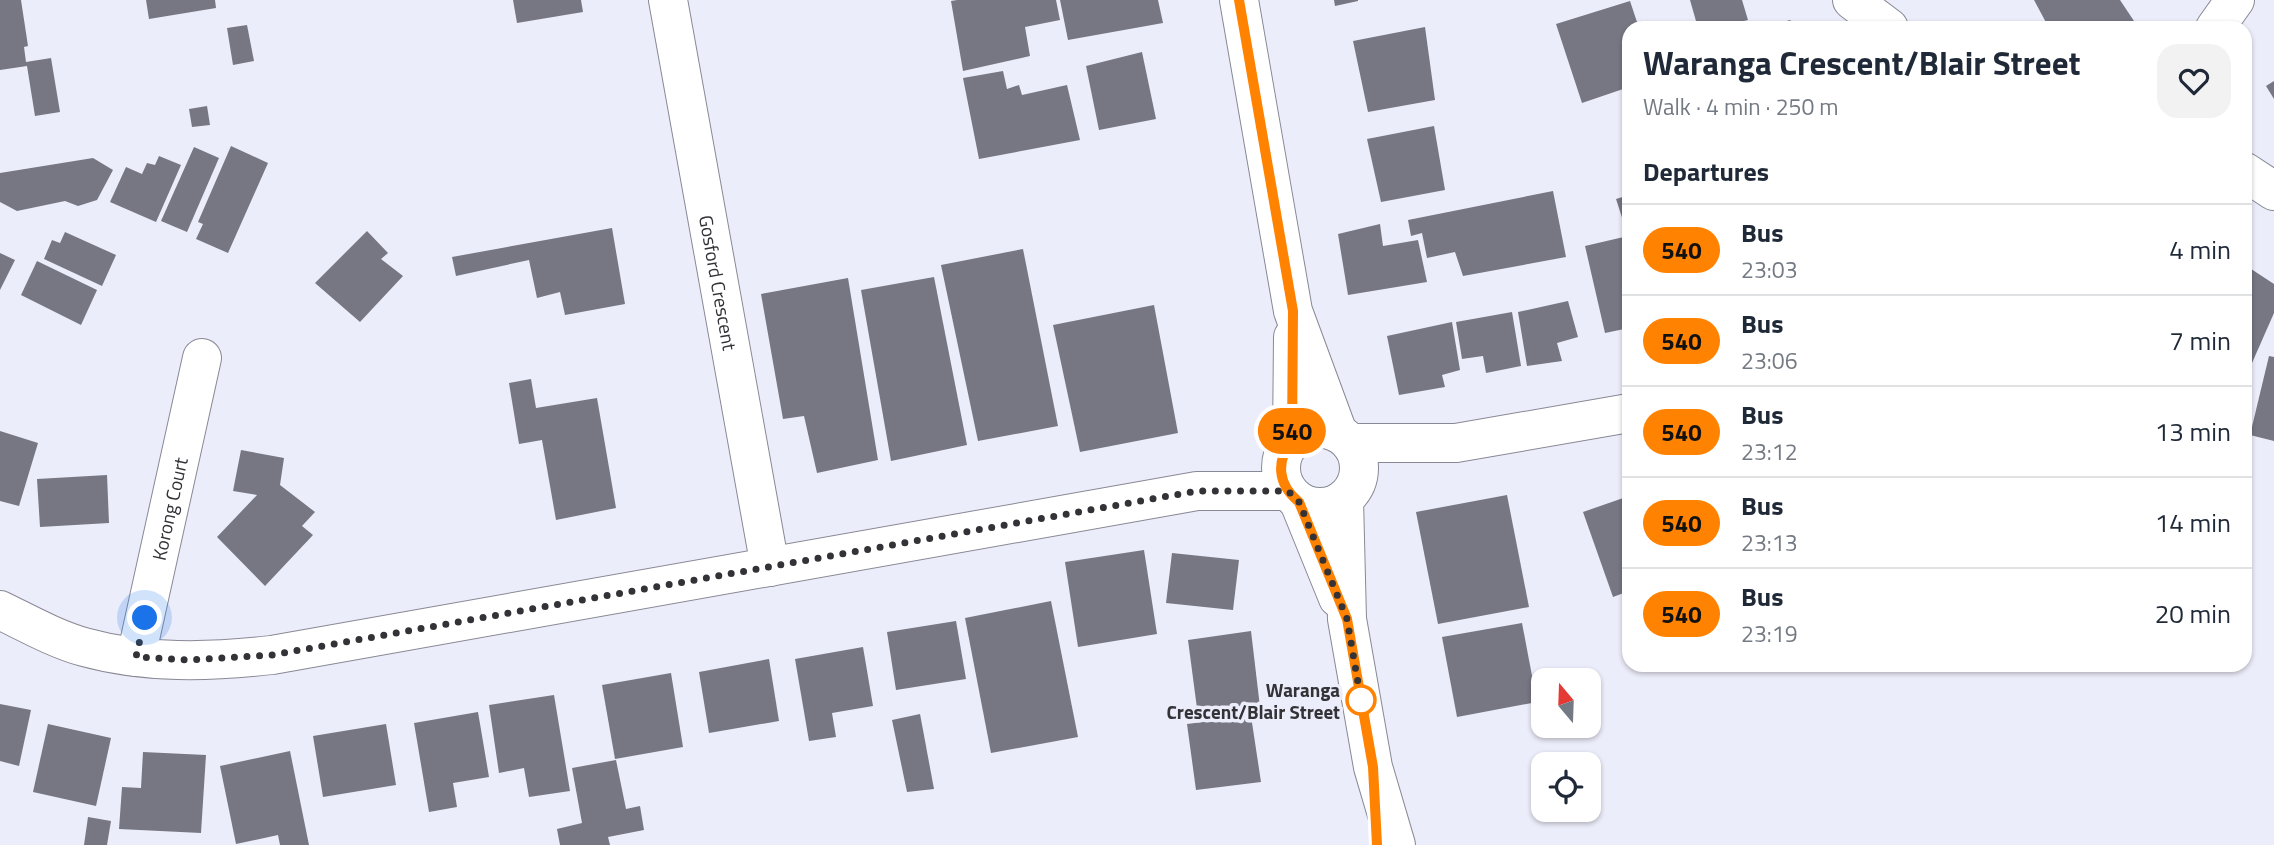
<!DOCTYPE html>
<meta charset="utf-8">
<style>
body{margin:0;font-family:"Titillium Web",sans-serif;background:#f2f2f3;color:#1f2937;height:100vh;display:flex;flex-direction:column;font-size:26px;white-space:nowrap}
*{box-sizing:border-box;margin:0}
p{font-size:23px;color:#747a83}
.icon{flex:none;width:38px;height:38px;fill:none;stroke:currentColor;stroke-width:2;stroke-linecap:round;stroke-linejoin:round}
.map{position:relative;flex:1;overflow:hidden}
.panel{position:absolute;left:1622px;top:21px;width:630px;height:651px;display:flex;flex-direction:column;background:#fff;border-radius:21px;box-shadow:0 2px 5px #0004}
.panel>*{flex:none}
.badge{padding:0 14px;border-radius:23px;font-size:24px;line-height:46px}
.needle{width:46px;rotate:341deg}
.controls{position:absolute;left:1531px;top:668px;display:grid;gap:14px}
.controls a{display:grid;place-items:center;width:70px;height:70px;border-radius:14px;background:#fff;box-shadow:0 2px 5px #0004;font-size:35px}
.you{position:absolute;width:35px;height:35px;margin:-18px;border:5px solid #fff;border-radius:50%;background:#1a73e8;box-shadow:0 0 0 10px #1a73e833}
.map>.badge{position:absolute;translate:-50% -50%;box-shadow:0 0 0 4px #fff}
h2{padding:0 21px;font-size:26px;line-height:63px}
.round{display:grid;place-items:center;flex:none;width:74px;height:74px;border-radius:21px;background:#f2f2f3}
.head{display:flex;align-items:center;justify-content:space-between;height:119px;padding:0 21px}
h1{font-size:33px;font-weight:700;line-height:52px}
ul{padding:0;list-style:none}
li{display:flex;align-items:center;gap:21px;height:91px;padding:0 21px;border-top:2px solid #e0e1e3}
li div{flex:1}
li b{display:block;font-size:26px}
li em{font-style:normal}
li .badge{min-width:77px;font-weight:700;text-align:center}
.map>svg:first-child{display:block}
.building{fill:#767783}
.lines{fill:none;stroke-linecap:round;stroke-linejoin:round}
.minor-casing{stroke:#888995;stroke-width:40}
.minor{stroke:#fff;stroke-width:38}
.line-casing{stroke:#fff;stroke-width:16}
.line{stroke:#ff8200;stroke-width:10}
.walk{stroke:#323237;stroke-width:7;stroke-dasharray:0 12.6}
.stop-dot{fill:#fff;stroke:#ff8200;stroke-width:3.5}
.labels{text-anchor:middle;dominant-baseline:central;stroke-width:7;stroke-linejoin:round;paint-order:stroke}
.street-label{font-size:19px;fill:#323237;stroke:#ecedfa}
.stop-label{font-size:19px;font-weight:bold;fill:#323237;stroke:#ecedfa;text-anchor:end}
</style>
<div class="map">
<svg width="2274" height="845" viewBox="0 0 2274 845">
<rect width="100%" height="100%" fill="#ecedfa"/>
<g class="building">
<path d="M0,0H21L28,46L24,47L26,62L51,58L60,112L35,116L27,66L0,70Z"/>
<path d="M146,0H215L216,8L149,19Z"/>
<path d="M513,0H581L583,12L517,23Z"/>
<path d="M957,0H1056L1060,20L1025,27L1030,56L963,71L951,1Z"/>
<path d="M1060,0H1158L1163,23L1068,40Z"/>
<path d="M1334,0H1358V1L1335,6Z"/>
<path d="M1690,0H1742L1748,20L1716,28H1698Z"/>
<path d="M2034,0H2120L2134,21L2123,28H2049Z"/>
<path d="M1630,1L1639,28H1629V87L1582,103L1556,24Z"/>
<path d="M1790,20L1797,28H1767V27Z"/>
<path d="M247,25L254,61L233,65L227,28Z"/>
<path d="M1425,27L1435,100L1368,112L1353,41Z"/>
<path d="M1142,52L1156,119L1099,130L1086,66Z"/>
<path d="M1003,71L1007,89L1019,85L1022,95L1067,85L1080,140L979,159L963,78Z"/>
<path d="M2274,81V99L2266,86Z"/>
<path d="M207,106L210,125L192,127L189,109Z"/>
<path d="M1434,126L1445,190L1381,202L1367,139Z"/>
<path d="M231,146L268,163L228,253L196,239L203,224L198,222Z"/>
<path d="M194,147L219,158L187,232L161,221Z"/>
<path d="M159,156L181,165L156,222L110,202L126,167L142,174L147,163L155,165Z"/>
<path d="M93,158L113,170L97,200L78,206L65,201L17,211L0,202V173Z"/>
<path d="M1553,191L1566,257L1463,276L1455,252L1427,258L1422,233L1411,236L1408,220Z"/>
<path d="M1629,195V328L1605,333L1585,246L1628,236L1616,199Z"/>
<path d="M1380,224L1383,246L1418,240L1427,282L1348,295L1338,234Z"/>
<path d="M612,228L625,304L565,315L560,292L537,298L529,260L456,276L452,257Z"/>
<path d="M367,231L388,253L381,259L403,276L360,322L315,283Z"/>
<path d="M65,232L116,255L102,286L44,259L52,240L60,243Z"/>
<path d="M1023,249L1058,426L978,441L941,265Z"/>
<path d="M0,253L15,260L0,290Z"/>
<path d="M37,261L97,290L81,325L21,295Z"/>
<path d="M2245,265L2274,284V313L2252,363L2245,361Z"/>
<path d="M934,277L967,445L891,461L861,290Z"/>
<path d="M848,278L878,460L817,473L804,416L783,419L761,294Z"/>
<path d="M1568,301L1578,337L1557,343L1562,361L1527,366L1518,312Z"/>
<path d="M1154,305L1178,433L1080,452L1053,325Z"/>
<path d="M1512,312L1521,366L1486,373L1483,356L1462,359L1456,322Z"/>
<path d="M1452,322L1460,370L1442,375L1445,387L1399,395L1387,336Z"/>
<path d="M2269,356L2274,357V441L2250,435Z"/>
<path d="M531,379L536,408L597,398L616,508L556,520L542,440L519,444L509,383Z"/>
<path d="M0,431L38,443L19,506L0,501Z"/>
<path d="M241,450L284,458L280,485L315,512L302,526L313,535L265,586L217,537L257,495L233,491Z"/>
<path d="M107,475L109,523L40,527L37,479Z"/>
<path d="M1507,495L1529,607L1438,624L1416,512Z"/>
<path d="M1629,496V591L1613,597L1583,512Z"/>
<path d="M1144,550L1157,634L1078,647L1065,562Z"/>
<path d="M1172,553L1239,560L1233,610L1166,603Z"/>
<path d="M1051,601L1078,737L991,753L965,618Z"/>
<path d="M956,621L966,679L896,690L887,632Z"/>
<path d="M1522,623L1537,702L1457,717L1442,637Z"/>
<path d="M1251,631L1260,707L1198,716L1188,640Z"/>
<path d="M863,647L873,706L832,713L836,737L809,741L795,659Z"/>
<path d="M769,659L779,721L709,733L699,672Z"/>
<path d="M671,673L683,747L615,759L602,685Z"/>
<path d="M554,695L570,791L529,797L524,768L499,773L489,705Z"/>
<path d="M0,704L31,710L19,766L0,761Z"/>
<path d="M478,712L489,777L453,783L457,807L429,812L414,723Z"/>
<path d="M920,714L934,789L907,792L892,720Z"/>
<path d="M1251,716L1261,782L1196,790L1187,724Z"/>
<path d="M48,724L111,738L96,806L33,792Z"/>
<path d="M386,724L396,785L323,797L313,736Z"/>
<path d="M290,751L309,845H280L278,835L236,844L220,766Z"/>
<path d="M143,752L206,755L201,833L119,829L122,787L141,788Z"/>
<path d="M616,760L626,809L640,806L644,830L608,837L610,845H560L557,829L582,823L572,768Z"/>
<path d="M88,817L111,821L107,845H84Z"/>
</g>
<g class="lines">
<g class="minor-casing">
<g id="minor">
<path id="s1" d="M668,0L770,567"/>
<path d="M1239,0L1293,311L1338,433"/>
<path d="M1852,0L1889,28"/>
<path d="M2215,28L2235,0"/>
<path d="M2245,172L2274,191"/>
<circle cx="1320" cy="468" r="39"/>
<path d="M1292,440L1293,337"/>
<path d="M1350,443H1456L1629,413"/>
<path d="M1344,499L1347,619L1373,767L1396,845"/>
<path d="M1299,502L1338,598"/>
<path d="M0,610C27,623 55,639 84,647C145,664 210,662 272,655L1197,491H1288"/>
<path id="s2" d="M136,657L202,358"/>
</g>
</g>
<use href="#minor" class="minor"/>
</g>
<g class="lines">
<g class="line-casing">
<path id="line" d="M1239,0L1293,311L1292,440C1276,461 1277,484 1299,502L1347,619L1373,767L1377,845"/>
</g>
<use href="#line" class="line"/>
<path class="walk" d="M145,618L136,657L189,660L272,655L1197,491H1288L1299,502L1347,619L1361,700"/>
</g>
<circle class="stop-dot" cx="1361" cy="700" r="14"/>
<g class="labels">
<g class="street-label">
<text stroke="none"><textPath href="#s1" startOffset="287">Gosford Crescent</textPath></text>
<text stroke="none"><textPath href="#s2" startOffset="152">Korong Court</textPath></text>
</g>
<g class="stop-label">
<text x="1340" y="689">Waranga<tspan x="1340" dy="22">Crescent/Blair Street</tspan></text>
</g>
</g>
</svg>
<div class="controls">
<a><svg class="needle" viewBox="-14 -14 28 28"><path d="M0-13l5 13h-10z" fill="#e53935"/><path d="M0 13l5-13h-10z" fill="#747a83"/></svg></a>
<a><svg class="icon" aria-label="locate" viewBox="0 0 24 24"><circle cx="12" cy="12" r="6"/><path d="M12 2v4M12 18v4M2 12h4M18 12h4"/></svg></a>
</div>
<div class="you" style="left:145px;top:618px"></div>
<b class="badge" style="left:1292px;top:431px;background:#ff8200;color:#111">540</b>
<section class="panel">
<div class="head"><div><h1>Waranga Crescent/Blair Street</h1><p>Walk · 4 min · 250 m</p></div><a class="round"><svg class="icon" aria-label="heart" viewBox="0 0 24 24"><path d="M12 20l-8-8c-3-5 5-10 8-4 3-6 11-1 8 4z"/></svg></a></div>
<h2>Departures</h2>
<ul>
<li><span class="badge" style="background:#ff8200;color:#111">540</span><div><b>Bus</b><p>23:03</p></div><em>4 min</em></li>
<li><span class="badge" style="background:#ff8200;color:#111">540</span><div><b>Bus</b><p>23:06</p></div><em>7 min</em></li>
<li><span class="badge" style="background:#ff8200;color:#111">540</span><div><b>Bus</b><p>23:12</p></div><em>13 min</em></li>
<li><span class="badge" style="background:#ff8200;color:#111">540</span><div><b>Bus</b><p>23:13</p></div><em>14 min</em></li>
<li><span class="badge" style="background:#ff8200;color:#111">540</span><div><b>Bus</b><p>23:19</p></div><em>20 min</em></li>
</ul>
</section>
</div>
